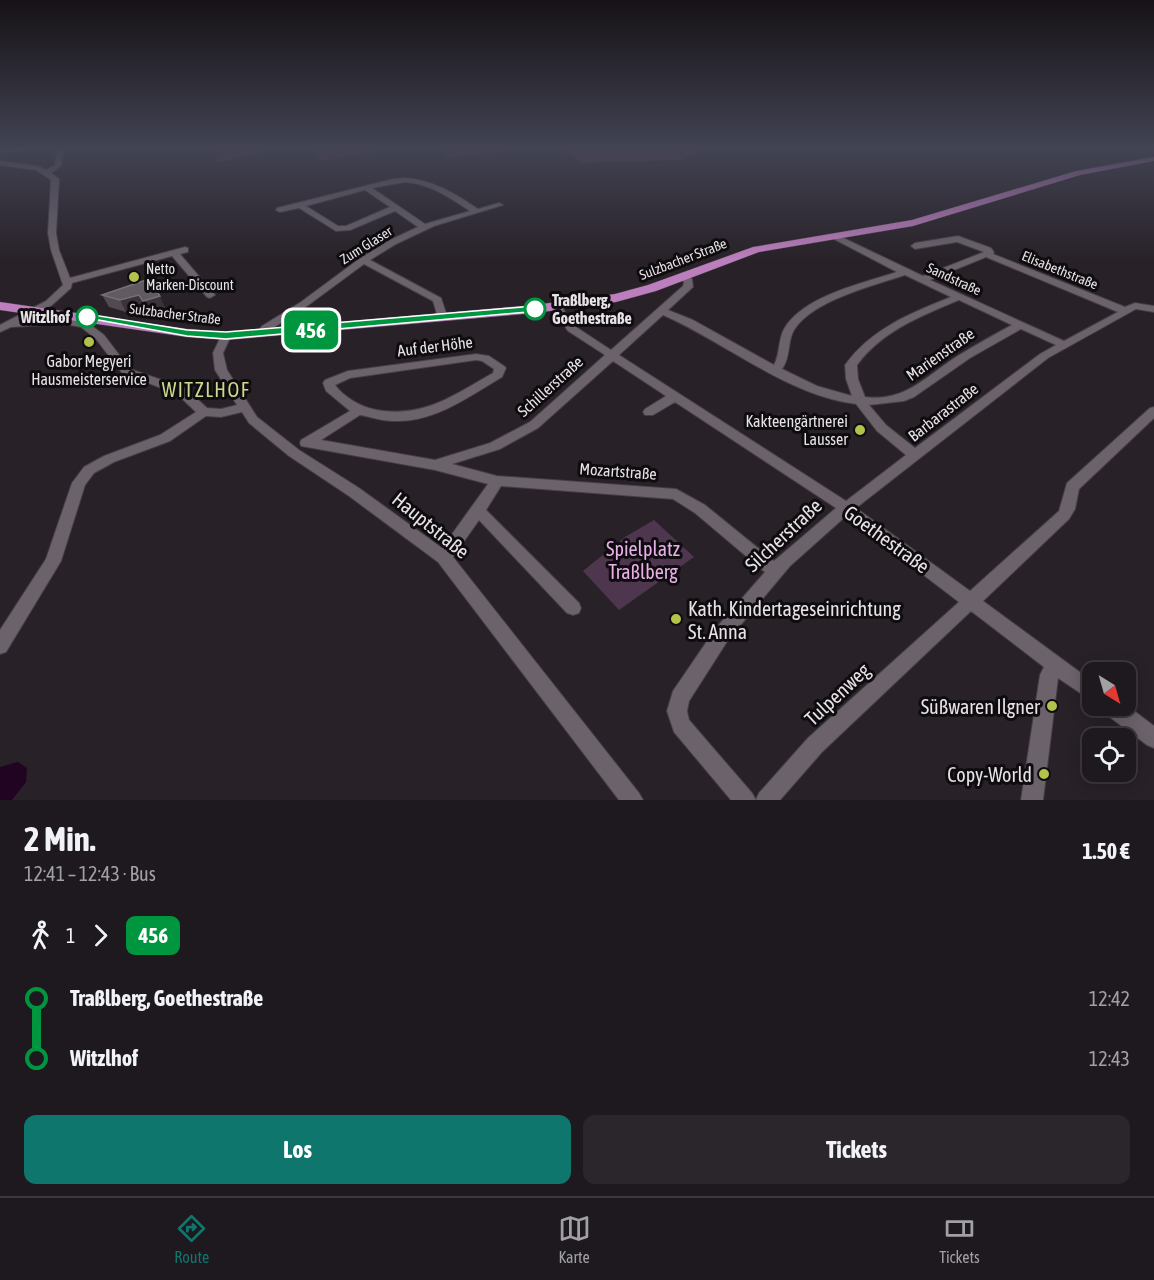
<!DOCTYPE html>
<html lang="de">
<meta charset="utf-8">
<style>
body{margin:0;font-family:"Asap Condensed",sans-serif;background:#2b262b;color:#f1f3f6;height:100vh;display:flex;flex-direction:column;font-size:22px;white-space:nowrap}
*{box-sizing:border-box;margin:0}
p{font-size:20px;color:#a1a0a4}
.icon{flex:none;width:33px;height:33px;fill:none;stroke:currentColor;stroke-width:2;stroke-linecap:round;stroke-linejoin:round}
.map{position:relative;height:800px;overflow:hidden}
.side{display:flex;flex-direction:column;background:#1e191e;flex:1}
.side>*{flex:none}
.badge{padding:0 12px;border-radius:9px;font-size:21px;line-height:39px}
.needle{width:39px;rotate:143deg}
.buttons{position:absolute;left:1082px;top:662px;display:grid;gap:12px}
.buttons a{display:grid;place-items:center;width:54px;height:54px;border-radius:12px;background:#1e191e;box-shadow:0 3px 15px #0003,0 0 0 2px #3c383c;font-size:30px}
.map>.badge{position:absolute;translate:-50% -50%;box-shadow:0 0 0 3px #fff}
.legs{display:flex;align-items:center;gap:9px;height:66px;padding:0 24px;font-size:20px}
.legs p{margin-inline-start:auto}
.headline{display:flex;align-items:center;justify-content:space-between;height:102px;padding:0 24px}
h1{font-size:33px;font-weight:700;line-height:45px}
.primary-button{display:flex;gap:12px;margin-top:auto;padding:12px 24px}
.primary-button a{flex:1;height:69px;border-radius:12px;background:#0f766e;color:#fff;font-size:24px;font-weight:700;line-height:69px;text-align:center}
.primary-button a+a{background:#2b262b;color:#f1f3f6}
ul{padding:0 24px;list-style:none}
li{display:flex;align-items:center;gap:21px;height:60px;font-size:22px}
li i{display:grid;place-items:center;width:9px;height:100%;margin:0 8px;background:currentColor}
li i::after{content:'';width:15px;height:15px;margin:-8px;border:4px solid;border-radius:50%;background:#1e191e}
li p{margin-inline-start:auto}
li:first-child i{background:linear-gradient(#0000 50%,currentColor 0)}
li:last-child i{background:linear-gradient(currentColor 50%,#0000 0)}
.menu{display:flex;justify-content:space-around;align-items:center;height:84px;border-top:2px solid #3c383c;background:#1e191e;font-size:16px;color:#a1a0a4}
.menu a{display:grid;justify-items:center;gap:3px}
.menu .on{color:#0f766e}
.map>svg:first-child{display:block}
.green{fill:#4f364f}
.water{fill:#200421}
.lines{fill:none;stroke-linecap:round;stroke-linejoin:round}
.minor-casing{stroke:#443f44;stroke-width:2}
.major-casing{stroke:#443f44;stroke-width:1}
.minor{fill:#6b626b;fill-rule:evenodd}
.major{fill:#bd7ebe;fill-rule:evenodd}
.wall{fill:#514a51}
.shaded-wall{fill:#3a333a}
.building{fill:#615b61;stroke:#767076;stroke-width:1.5}
.line-1{fill:#00963f;stroke:#fff;stroke-width:1.5}
.poi-dot{fill:#b2c34c;stroke:#0f0c0f;stroke-width:2}
.stop-1-dot{fill:#fff;stroke:#00963f;stroke-width:3}
.labels{text-anchor:middle;dominant-baseline:central;stroke-width:6;stroke-linejoin:round;paint-order:stroke}
.far-street-label{font-size:14px;fill:#e6e2e6;stroke:#0f0c0f}
.far-poi-label{font-size:14px;fill:#e6e2e6;stroke:#0f0c0f;text-anchor:start}
.stop-label{font-size:16px;font-weight:bold;fill:#e6e2e6;stroke:#0f0c0f;text-anchor:start}
.street-label{font-size:16px;fill:#e6e2e6;stroke:#0f0c0f}
.poi-label{font-size:16px;fill:#e6e2e6;stroke:#0f0c0f}
.quarter-label{font-size:20px;letter-spacing:1.5px;fill:#cdda8e;stroke:#0f0c0f}
.near-street-label{font-size:20px;fill:#e6e2e6;stroke:#0f0c0f}
.near-park-label{font-size:20px;fill:#e8b0e8;stroke:#0f0c0f}
.near-poi-label{font-size:20px;fill:#e6e2e6;stroke:#0f0c0f;text-anchor:end}
</style>
<div class="map">
<svg width="1154" height="800" viewBox="0 0 1154 800">
<rect width="100%" height="100%" fill="#282128"/>
<g class="green">
<path d="M218,148H284L216,163Z"/>
<path d="M312,148H384L388,150L320,161Z"/>
<path d="M432,148H542L449,158Z"/>
<path d="M557,148H709L682,160L584,163Z"/>
<path d="M654,520L694,557L619,610L583,571L625,537Z"/>
</g>
<path class="water" d="M18,762L27,768L26,782L12,800H0V767Z"/>
<g class="lines">
<g class="minor-casing">
<g id="minor">
<path d="M0,148H41L38,150L0,152Z"/>
<path d="M60,148H67L63,152L61,166L51,173L59,179L56,233L59,250L70,278L185,247L188,248V252L180,254L215,295L210,298L207,297L172,256L72,283L71,288L52,305L24,320L64,318L88,323L104,335L130,369L185,388L207,408L221,409L237,405L215,370L213,353L222,334H230L231,336L223,353L227,370L257,417L299,450L359,488L442,548L488,484L435,470L301,446L300,443L301,440L350,411L326,391L323,383L325,380L348,371L476,354L489,356L504,366L506,368L502,377C468,397 434,423 393,421C382,421 371,417 360,415L321,440L435,460L490,443L530,422L605,355L568,331L551,307L552,305H560L576,327L611,350L683,286L684,282L677,276L682,273L692,279L693,287L668,310L693,320L774,365C780,354 778,340 784,329C803,296 863,283 897,272L832,238V234H835L923,276L984,252L957,242L915,249L911,246L915,243L958,236L991,248L994,252L993,254L1125,307L1135,303L1154,306V312L1136,309L1048,358L856,508L970,591L1059,511L1067,483L1150,408L1154,407V418L1079,489L1075,509L1069,519L983,601L1092,681V701L1058,678L1043,800H1021L1040,675L1044,667L971,611L822,752L780,800H731L674,732L667,711L673,691L716,628L765,572L695,513L673,499L501,486L486,510L579,603L581,608L579,613L573,615L567,613L479,520L453,557L639,793L643,800H619L438,562L349,496L289,456L249,423L242,412L221,417L206,416L170,441L114,462L94,473L85,485L61,561L6,652L0,654V630L46,559L72,483L84,467L104,456L160,435L196,412L177,394L122,373L96,339L81,327L64,324L11,327L0,332V325L46,301L63,285L51,250L48,233L51,180L36,170L0,165V161L38,166L46,170L55,165L57,151ZM986,257L1118,312L1064,341L930,280ZM905,275L951,297C911,313 872,328 845,365L846,379L852,396L817,386L782,369C791,357 787,342 794,330C813,300 873,286 905,275ZM959,300L1012,325C993,335 974,346 956,357C925,377 905,402 865,397L858,379L857,365C882,331 921,316 959,300ZM663,315C725,342 788,396 856,404L877,431L906,455L846,501L619,355ZM1021,329L1056,345L1040,354L915,448L886,425L869,405L904,401L914,397L970,358ZM476,360L482,361L494,369L493,373C454,395 424,418 377,410C361,407 345,398 335,385L350,378ZM613,361L666,396L645,409L643,412L645,415H653L675,402L836,508L774,561L705,505L676,489L497,476L452,464L500,449L538,428ZM846,516L959,602L808,738L759,793L756,800L752,793L689,720L687,711L689,701L728,640L790,566Z"/>
<path d="M76,148H167L164,150H79Z"/>
<path d="M405,178C433,180 454,193 478,209L499,203L503,205L434,226L396,244L370,260L441,298L447,316L446,318H438L433,301L364,264L307,306L270,330L265,336H257L256,334L262,326L301,302L359,259L390,240L418,227L395,211L350,230L336,231L299,208L280,212L276,210L277,208L393,179ZM405,182C430,184 449,197 470,211L425,224L372,188ZM365,190L390,207L346,226H338L306,206Z"/>
<path d="M1125,704L1154,726V748L1147,745L1103,712L1101,705Z"/>
</g>
</g>
<g class="major-casing">
<path id="major" d="M1154,157V161L1080,175L913,226L759,252L656,291L616,302L535,313L226,340L187,337L0,310V302L187,329L226,332L535,305L615,294L648,285L753,247L912,220L1076,171Z"/>
</g>
<use href="#minor" class="minor"/>
<use href="#major" class="major"/>
</g>
<path class="wall" d="M149,279L165,308L149,313L145,307L126,312L109,307L102,295Z"/>
<g class="shaded-wall">
<path d="M139,295L145,307L126,312L120,300Z"/>
<path d="M160,296L165,308L149,313L143,301Z"/>
</g>
<path class="building" d="M149,279L160,296L143,301L139,295L120,300L102,295Z"/>
<linearGradient id="sky" x2="0" y2="1"><stop stop-color="#161216"/><stop offset="0.57" stop-color="#424353"/><stop offset="1" stop-color="#424353" stop-opacity="0"/></linearGradient>
<rect width="1154" height="260" fill="url(#sky)"/>
<path class="line-1" d="M535,306L539,307V311L226,339L187,336L82,317L87,314L187,330L226,332Z"/>
<g class="poi-dot">
<circle cx="134" cy="277" r="6"/>
<circle cx="89" cy="342" r="6"/>
<circle cx="860" cy="430" r="6"/>
<circle cx="676" cy="619" r="6"/>
<circle cx="1052" cy="706" r="6"/>
<circle cx="1044" cy="774" r="6"/>
</g>
<g class="stop-1-dot">
<circle cx="535" cy="309" r="10"/>
<circle cx="87" cy="317" r="10"/>
</g>
<g class="labels">
<g class="far-street-label">
<text transform="translate(366 245) rotate(-32)">Zum Glaser</text>
<text transform="translate(683 259) rotate(-21)">Sulzbacher Straße</text>
<text transform="translate(1060 270) rotate(22)">Elisabethstraße</text>
<text transform="translate(954 279) rotate(25)">Sandstraße</text>
<text transform="translate(175 314) rotate(7)">Sulzbacher Straße</text>
</g>
<g class="far-poi-label">
<text x="146" y="269">Netto<tspan x="146" dy="16">Marken-Discount</tspan></text>
</g>
<g class="stop-label">
<text x="552" y="300">Traßlberg,<tspan x="552" dy="18">Goethestraße</tspan></text>
<text x="70" y="317" text-anchor="end">Witzlhof</text>
</g>
<g class="street-label">
<text transform="translate(435 346) rotate(-7)">Auf der Höhe</text>
<text transform="translate(940 354) rotate(-35)">Marienstraße</text>
<text transform="translate(550 386) rotate(-42)">Schillerstraße</text>
<text transform="translate(943 412) rotate(-38)">Barbarastraße</text>
<text transform="translate(618 471) rotate(4)">Mozartstraße</text>
</g>
<g class="poi-label">
<text x="89" y="361">Gabor Megyeri<tspan x="89" dy="18">Hausmeisterservice</tspan></text>
<text x="848" y="421" text-anchor="end">Kakteengärtnerei<tspan x="848" dy="18">Lausser</tspan></text>
</g>
<g class="quarter-label">
<text x="206" y="389">WITZLHOF</text>
</g>
<g class="near-street-label">
<text transform="translate(431 525) rotate(39)">Hauptstraße</text>
<text transform="translate(783 535) rotate(-43)">Silcherstraße</text>
<text transform="translate(887 539) rotate(36)">Goethestraße</text>
<text transform="translate(837 694) rotate(-43)">Tulpenweg</text>
</g>
<g class="near-park-label">
<text x="643" y="548">Spielplatz<tspan x="643" dy="23">Traßlberg</tspan></text>
</g>
<g class="near-poi-label">
<text x="688" y="608" text-anchor="start">Kath. Kindertageseinrichtung<tspan x="688" dy="23">St. Anna</tspan></text>
<text x="1040" y="706">Süßwaren Ilgner</text>
<text x="1032" y="774">Copy-World</text>
</g>
</g>
</svg>
<div class="buttons">
<a><svg class="needle" viewBox="-14 -14 28 28"><path d="M0-13l5 13h-10z" fill="#e53935"/><path d="M0 13l5-13h-10z" fill="#a1a0a4"/></svg></a>
<a><svg class="icon" aria-label="locate" viewBox="0 0 24 24"><circle cx="12" cy="12" r="6"/><path d="M12 2v4M12 18v4M2 12h4M18 12h4"/></svg></a>
</div>
<b class="badge" style="left:311px;top:330px;background:#00963f;color:#fff">456</b>
</div>
<section class="side">
<div class="headline"><div><h1>2 Min.</h1><p>12:41 – 12:43 · Bus</p></div><b>1.50 €</b></div>
<div class="legs"><svg class="icon" aria-label="walk" viewBox="0 0 24 24"><circle cx="13" cy="4" r="2"/><path d="M13 8l-2 6 4 7M11 14l-3 7M7 12l3-4h3l4 4"/></svg>1<svg class="icon" aria-label="forward" viewBox="0 0 24 24"><path d="M9 5l7 7-7 7"/></svg><b class="badge" style="background:#00963f;color:#fff">456</b></div>
<ul>
<li><i style="color:#00963f"></i><b>Traßlberg, Goethestraße</b><p>12:42</p></li>
<li><i style="color:#00963f"></i><b>Witzlhof</b><p>12:43</p></li>
</ul>
<div class="primary-button"><a>Los</a><a>Tickets</a></div>
</section>
<nav class="menu">
<a class="on"><svg class="icon" aria-label="directions" viewBox="0 0 24 24"><path d="M12 3l9 9-9 9-9-9zM9 14v-3h6M13 9l2 2-2 2"/></svg>Route</a>
<a><svg class="icon" aria-label="map" viewBox="0 0 24 24"><path d="M3 6l6-2 6 2 6-2v14l-6 2-6-2-6 2zM9 4v14M15 6v14"/></svg>Karte</a>
<a><svg class="icon" aria-label="tickets" viewBox="0 0 24 24"><path d="M3 7h18v10H3zM15 7v10"/></svg>Tickets</a>
</nav>
